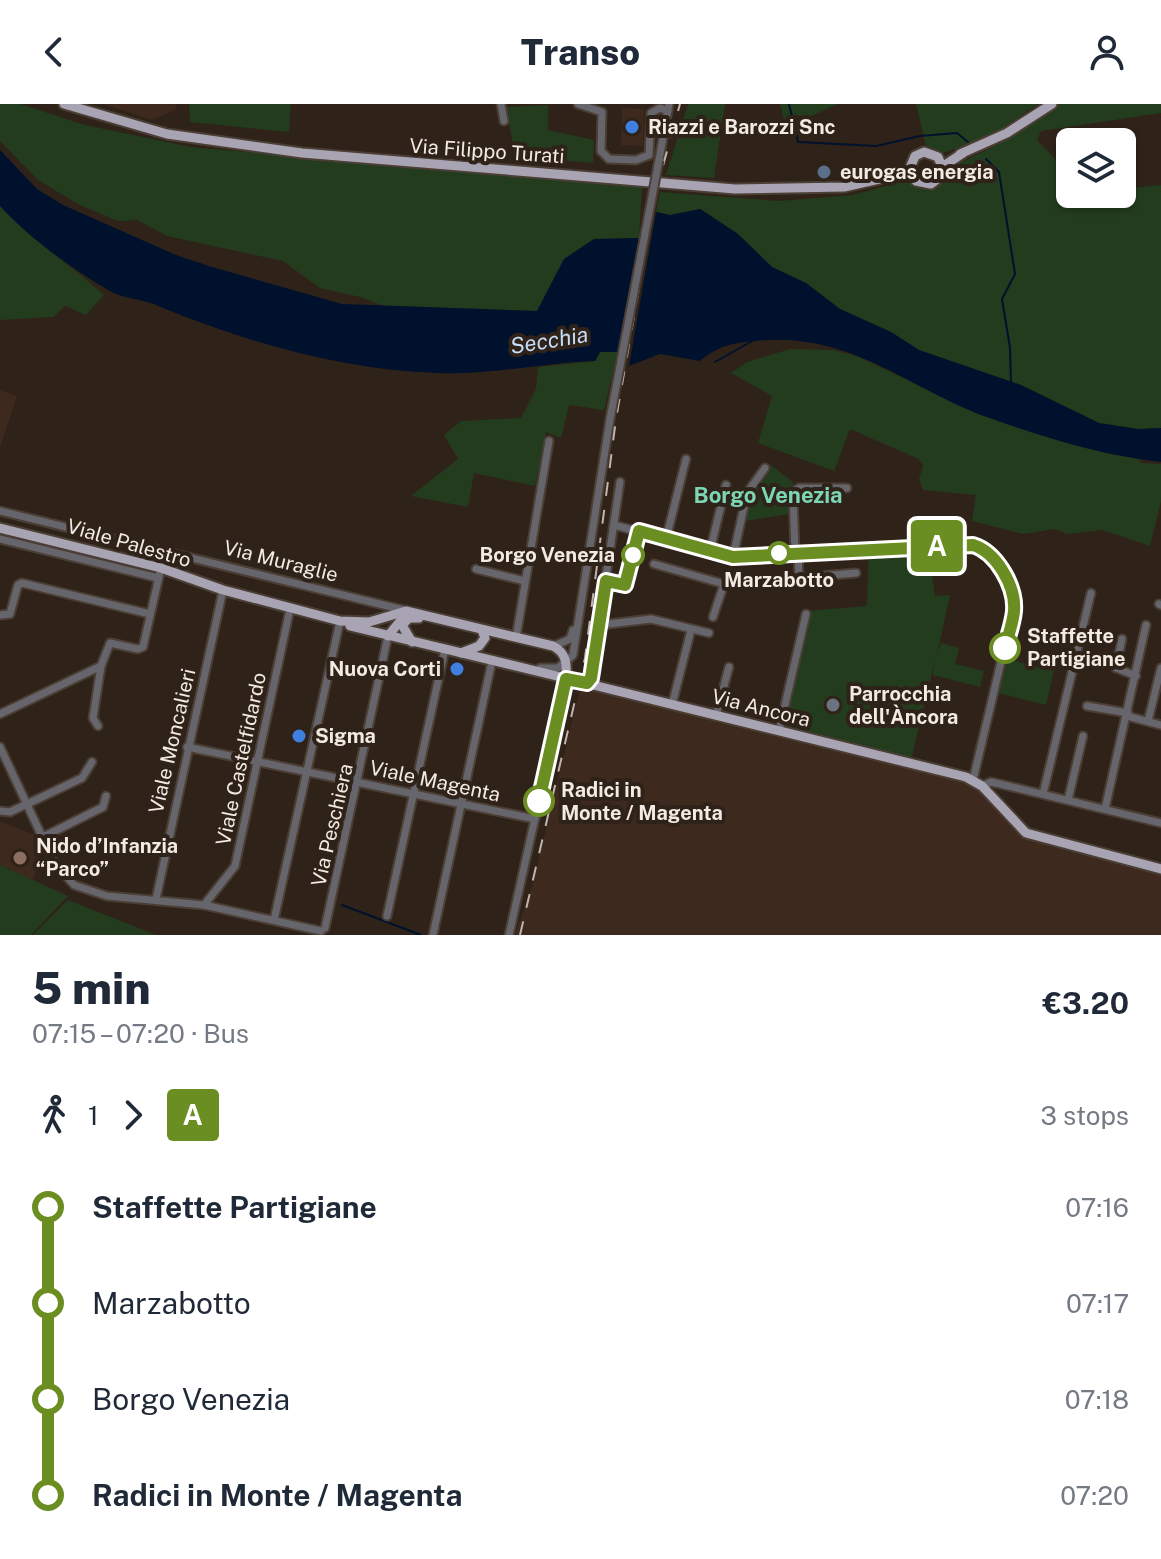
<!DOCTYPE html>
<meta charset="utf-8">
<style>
body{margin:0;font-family:"Public Sans",sans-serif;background:#f6f6f7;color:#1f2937;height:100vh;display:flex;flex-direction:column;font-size:30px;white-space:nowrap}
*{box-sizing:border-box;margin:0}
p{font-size:26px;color:#747a83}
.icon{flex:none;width:44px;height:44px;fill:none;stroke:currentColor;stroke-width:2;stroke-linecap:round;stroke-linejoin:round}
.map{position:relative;height:831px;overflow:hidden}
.side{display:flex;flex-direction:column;background:#fff;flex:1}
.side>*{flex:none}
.badge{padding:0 16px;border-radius:6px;font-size:28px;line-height:52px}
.fabs{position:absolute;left:1056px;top:24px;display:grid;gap:16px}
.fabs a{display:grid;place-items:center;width:80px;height:80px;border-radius:12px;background:#fff;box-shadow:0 2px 6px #0004;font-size:40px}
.map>.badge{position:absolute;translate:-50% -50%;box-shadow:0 0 0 4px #fff}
.legs{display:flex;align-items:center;gap:12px;height:88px;padding:0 32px;font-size:26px}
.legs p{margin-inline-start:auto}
.headline{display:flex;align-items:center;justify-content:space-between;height:136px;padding:0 32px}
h1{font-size:44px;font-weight:800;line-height:60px}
ul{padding:0 32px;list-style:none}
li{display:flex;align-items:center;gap:28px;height:96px;font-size:30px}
li i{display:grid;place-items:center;width:12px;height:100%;margin:0 10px;background:currentColor}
li i::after{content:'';width:20px;height:20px;margin:-10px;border:6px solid;border-radius:50%;background:#fff}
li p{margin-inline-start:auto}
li:first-child i{background:linear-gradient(#0000 50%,currentColor 0)}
li:last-child i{background:linear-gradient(currentColor 50%,#0000 0)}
header{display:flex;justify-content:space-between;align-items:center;height:104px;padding:0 32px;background:#fff;font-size:36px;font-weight:800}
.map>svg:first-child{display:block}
.built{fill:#3d291d}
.green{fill:#233c1e}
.water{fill:#00112d}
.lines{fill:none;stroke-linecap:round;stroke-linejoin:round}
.stream{stroke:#00112d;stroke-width:2}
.minor-casing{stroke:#4a3e35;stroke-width:11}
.major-casing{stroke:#4a3e35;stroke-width:13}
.minor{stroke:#67656c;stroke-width:7}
.major{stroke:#a9a4b3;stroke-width:9}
.rail{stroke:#c0b6af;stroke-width:2;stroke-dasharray:14 14;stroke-linecap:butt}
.minor-bridge-casing{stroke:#4a3e35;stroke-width:11;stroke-linecap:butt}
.minor-bridge{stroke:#67656c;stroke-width:7}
.line-1-casing{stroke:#fff;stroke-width:18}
.line-1{stroke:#6b8e23;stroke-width:12}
.shop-dot{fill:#3f7fe0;stroke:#2f2219;stroke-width:3}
.service-dot{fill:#5c6f8a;stroke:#2f2219;stroke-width:3}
.stop-1-dot{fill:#fff;stroke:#6b8e23;stroke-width:4}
.worship-dot{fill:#6b7280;stroke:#2f2219;stroke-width:3}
.education-dot{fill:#8d6e63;stroke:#2f2219;stroke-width:3}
.labels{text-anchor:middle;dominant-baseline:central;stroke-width:8;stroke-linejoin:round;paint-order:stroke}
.poi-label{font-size:20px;font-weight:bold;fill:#f3eae4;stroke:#2f2219;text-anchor:start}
.street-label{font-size:20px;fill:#f3eae4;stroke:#2f2219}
.stop-label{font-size:20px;font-weight:bold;fill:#f3eae4;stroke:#2f2219;text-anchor:start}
.water-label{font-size:22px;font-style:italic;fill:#c6ddf9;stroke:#2f2219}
.neighbourhood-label{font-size:22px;font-weight:bold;fill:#7dd6b3;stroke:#2f2219}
</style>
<header><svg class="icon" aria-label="back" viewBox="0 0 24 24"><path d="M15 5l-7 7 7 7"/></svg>Transo<svg class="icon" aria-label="person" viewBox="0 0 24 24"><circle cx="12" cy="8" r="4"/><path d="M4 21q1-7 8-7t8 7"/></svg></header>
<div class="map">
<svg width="1161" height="831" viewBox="0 0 1161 831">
<rect width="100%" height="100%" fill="#2f2219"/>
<g class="built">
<path d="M103,0H177L175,6L152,16Z"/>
<path d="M622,4L644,5L643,42L621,41Z"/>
<path d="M0,286L17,292L0,343Z"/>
<path d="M581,580L975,680L1019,725L1161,768V831H515L533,779Z"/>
<path d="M0,717L37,732L43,746L33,776L0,761Z"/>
</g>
<g class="green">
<path d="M0,0H20L85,21L191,43L642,83L639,134L594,135L564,155L537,207L384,202L360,193L320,184L283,157L167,132L137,116L118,117L78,100L38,76L0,37Z"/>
<path d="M189,0H291L289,28L190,18Z"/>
<path d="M688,0H725L714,74L666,71Z"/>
<path d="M780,0H838L807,14L796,11L784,15Z"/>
<path d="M916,0H1038L990,33L943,49L926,42Z"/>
<path d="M1056,0H1161V9L1041,27L1037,36L1070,71V90H1122L1133,84L1161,81V324L1138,325L1099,319L1021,281L919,246L891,228L840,205L806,179L772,163L738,130L701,105L670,111L656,108L660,88L779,97L853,91L907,76C925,91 944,85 951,63L999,40Z"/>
<path d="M548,1V26L594,36L593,59L515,52L506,3Z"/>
<path d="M0,102C30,134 70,161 104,191L86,211L65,202L53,213L0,216Z"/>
<path d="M790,245L833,246L859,253L980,311L1105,349L1139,355L1141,359L1161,360V397L1150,442L1103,426L1068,430L1054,425L1023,430L972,417L976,391L923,386L919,375L923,362L919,355L850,325L834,367L758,339L772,292L731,269L747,258Z"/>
<path d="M600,248H618L604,306L569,301L561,334L546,328L535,382L474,369L468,403L411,392L458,355L444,331L461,317L521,314L536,285L538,263L595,257Z"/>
<path d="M771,361L793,378L790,410L744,417L748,393Z"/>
<path d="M927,436L935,492L950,491L937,551L941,539L959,544L955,560L984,567L980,583L933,571L935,557L910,660L779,628L805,507L867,502L869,441Z"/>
<path d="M1007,555L1054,567L1046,601L998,589Z"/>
<path d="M0,761L68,792L31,831H0Z"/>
<path d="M68,796L156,831H33Z"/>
</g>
<g class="water">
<path d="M0,46L37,85L63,101L176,151L212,163L342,200L537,207L564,155L594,135L639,134L618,248H600L595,257C542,259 491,271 438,269C341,266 245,238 156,201C142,195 124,195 110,187C72,165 29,134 0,102Z"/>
<path d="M700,105L738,130L772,163L806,179L840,205L891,228L919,246L1021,281L1099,319L1138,325L1161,324V358C1100,351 1041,333 984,312C907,283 855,232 767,236C740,238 721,239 700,257L660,250L629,262L656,108L670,111Z"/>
</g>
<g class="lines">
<g class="stream">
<path d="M789,0L798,38L876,42L920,32L957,29L968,38"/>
<path d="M986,55L999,68L1015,170L1002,195L1010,244L1011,278"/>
<path d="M715,258L752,237"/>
<path d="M342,801L421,831"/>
</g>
<g class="minor-casing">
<g id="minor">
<path d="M501,0L504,17"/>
<path d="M578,0L602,8L601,47L609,55L636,56L649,51L651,9L660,4L668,7"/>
<path d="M659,56L669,0"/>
<path d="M0,407L404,506"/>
<path d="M614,421L733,453L973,441L986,446L997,457L1014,503L973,676"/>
<path d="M0,435L158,474"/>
<path d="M666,435L686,355"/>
<path d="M710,447L726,381"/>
<path d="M795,448L793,388L799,384H847"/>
<path d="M798,448L799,474"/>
<path d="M733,453L747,389L765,364"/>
<path d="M654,460L724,480L856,469"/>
<path d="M476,465L525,477"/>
<path d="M606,477L625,481L639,427"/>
<path d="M1159,500L1161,501"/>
<path d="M0,511L10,510L18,481L22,479L150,510"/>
<path d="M713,513L724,480"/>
<path d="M600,521L651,515L709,529"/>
<path d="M516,534L549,337"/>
<path d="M1122,535L1116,564L1136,572"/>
<path d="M554,542L570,535L573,526"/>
<path d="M540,564H558L573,551L610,315"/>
<path d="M587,579L591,574L620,378"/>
<path d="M672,601L691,526"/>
<path d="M1087,602L1128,609"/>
<path d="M0,610L101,562"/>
<path d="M716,612L729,563"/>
<path d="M1127,612L1161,621"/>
<path d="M1148,617L1161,564"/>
<path d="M98,622L93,614L101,562L110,539L138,545L143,543L161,464"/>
<path d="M779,627L806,510"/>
<path d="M0,643L54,758L74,781L107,792L204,801L321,827"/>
<path d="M187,643L535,715"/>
<path d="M982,682L991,678L1000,680L1161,719"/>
<path d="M1043,690L1091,489"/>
<path d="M1068,696L1083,632"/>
<path d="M1105,705L1146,521"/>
<path d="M0,707L10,708L82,674L92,658"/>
<path d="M43,733L103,703L106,692"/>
<path d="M156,795L223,486"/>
<path d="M204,801L235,762L290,505"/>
<path d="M387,812L445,545"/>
<path d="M274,816L340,517"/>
<path d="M325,824L388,532"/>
<path d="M433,831L492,557"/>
<path d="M509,831L566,575"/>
</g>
</g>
<g class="major-casing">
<g id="major">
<path d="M64,0L167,30L302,49L735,85L844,83L910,68"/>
<path d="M960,50L1007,29L1052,0"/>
<path d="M942,63L938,53L924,48L915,52L910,64L916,77L931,80L940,73L942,63L963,49"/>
<path d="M0,424L161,464L223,486L340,517L369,518L406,507L553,542C567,549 567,561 566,575"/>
<path d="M350,522L569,575"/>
<path d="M388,532L405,511"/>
<path d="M412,538L402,521L409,514H419"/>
<path d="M461,549L479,542L485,534L482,526"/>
<path d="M581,578L966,673L982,682L1026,729L1161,765"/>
</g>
</g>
<use href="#minor" class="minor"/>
<use href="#major" class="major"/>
<path class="rail" d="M520,831L585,554L616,315L656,87L680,0"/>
<g class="minor-bridge-casing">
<path id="minor-bridge" d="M610,315L659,56"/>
</g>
<use href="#minor-bridge" class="minor-bridge"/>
</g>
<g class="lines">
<g class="line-1-casing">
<path id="line-1" d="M539,697L566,575L587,579L591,574L606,477L625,481L639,427L733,453L973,441C996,448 1016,482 1014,507C1013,519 1008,532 1005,544"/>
</g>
<use href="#line-1" class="line-1"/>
</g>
<g class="shop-dot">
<circle cx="632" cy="23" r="8"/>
<circle cx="457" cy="565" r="8"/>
<circle cx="299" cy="632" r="8"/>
</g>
<circle class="service-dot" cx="824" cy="68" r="8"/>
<g class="stop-1-dot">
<circle cx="779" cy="449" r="10"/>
<circle cx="633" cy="451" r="10"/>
<circle cx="1005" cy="544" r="14"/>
<circle cx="539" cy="697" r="14"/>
</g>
<circle class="worship-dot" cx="833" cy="601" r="8"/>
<circle class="education-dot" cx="20" cy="754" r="8"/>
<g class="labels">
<g class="poi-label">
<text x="648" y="23">Riazzi e Barozzi Snc</text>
<text x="840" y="68">eurogas energia</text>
<text x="441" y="565" text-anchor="end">Nuova Corti</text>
<text x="849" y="590">Parrocchia<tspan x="849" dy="23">dell'Àncora</tspan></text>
<text x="315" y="632">Sigma</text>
<text x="36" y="742">Nido d’Infanzia<tspan x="36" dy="23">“Parco”</tspan></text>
</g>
<g class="street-label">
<text transform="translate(487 47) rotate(4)">Via Filippo Turati</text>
<text transform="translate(129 439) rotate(16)">Viale Palestro</text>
<text transform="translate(281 457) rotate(14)">Via Muraglie</text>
<text transform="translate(761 604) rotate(14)">Via Ancora</text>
<text transform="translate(172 637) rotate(-77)">Viale Moncalieri</text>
<text transform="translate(241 655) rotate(-78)">Viale Castelfidardo</text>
<text transform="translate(435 677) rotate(12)">Viale Magenta</text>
<text transform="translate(332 721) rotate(-77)">Via Peschiera</text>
</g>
<g class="stop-label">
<text x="615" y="451" text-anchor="end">Borgo Venezia</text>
<text x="779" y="476" text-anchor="middle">Marzabotto</text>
<text x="1027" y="532">Staffette<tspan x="1027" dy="23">Partigiane</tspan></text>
<text x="561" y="686">Radici in<tspan x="561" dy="23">Monte / Magenta</tspan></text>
</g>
<g class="water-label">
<text transform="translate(549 236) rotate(-9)">Secchia</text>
</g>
<g class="neighbourhood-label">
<text x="768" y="391">Borgo Venezia</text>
</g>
</g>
</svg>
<div class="fabs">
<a><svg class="icon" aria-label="layers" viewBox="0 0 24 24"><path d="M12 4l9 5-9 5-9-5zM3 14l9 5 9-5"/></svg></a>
</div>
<b class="badge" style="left:937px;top:442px;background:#6b8e23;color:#fff">A</b>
</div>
<section class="side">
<div class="headline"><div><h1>5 min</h1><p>07:15 – 07:20 · Bus</p></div><b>€3.20</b></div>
<div class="legs"><svg class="icon" aria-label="walk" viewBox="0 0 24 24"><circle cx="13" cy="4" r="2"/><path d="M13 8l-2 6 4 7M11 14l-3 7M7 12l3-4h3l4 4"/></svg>1<svg class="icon" aria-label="forward" viewBox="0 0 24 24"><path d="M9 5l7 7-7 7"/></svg><b class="badge" style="background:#6b8e23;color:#fff">A</b><p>3 stops</p></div>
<ul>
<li><i style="color:#6b8e23"></i><b>Staffette Partigiane</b><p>07:16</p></li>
<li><i style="color:#6b8e23"></i><span>Marzabotto</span><p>07:17</p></li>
<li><i style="color:#6b8e23"></i><span>Borgo Venezia</span><p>07:18</p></li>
<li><i style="color:#6b8e23"></i><b>Radici in Monte / Magenta</b><p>07:20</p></li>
</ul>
</section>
